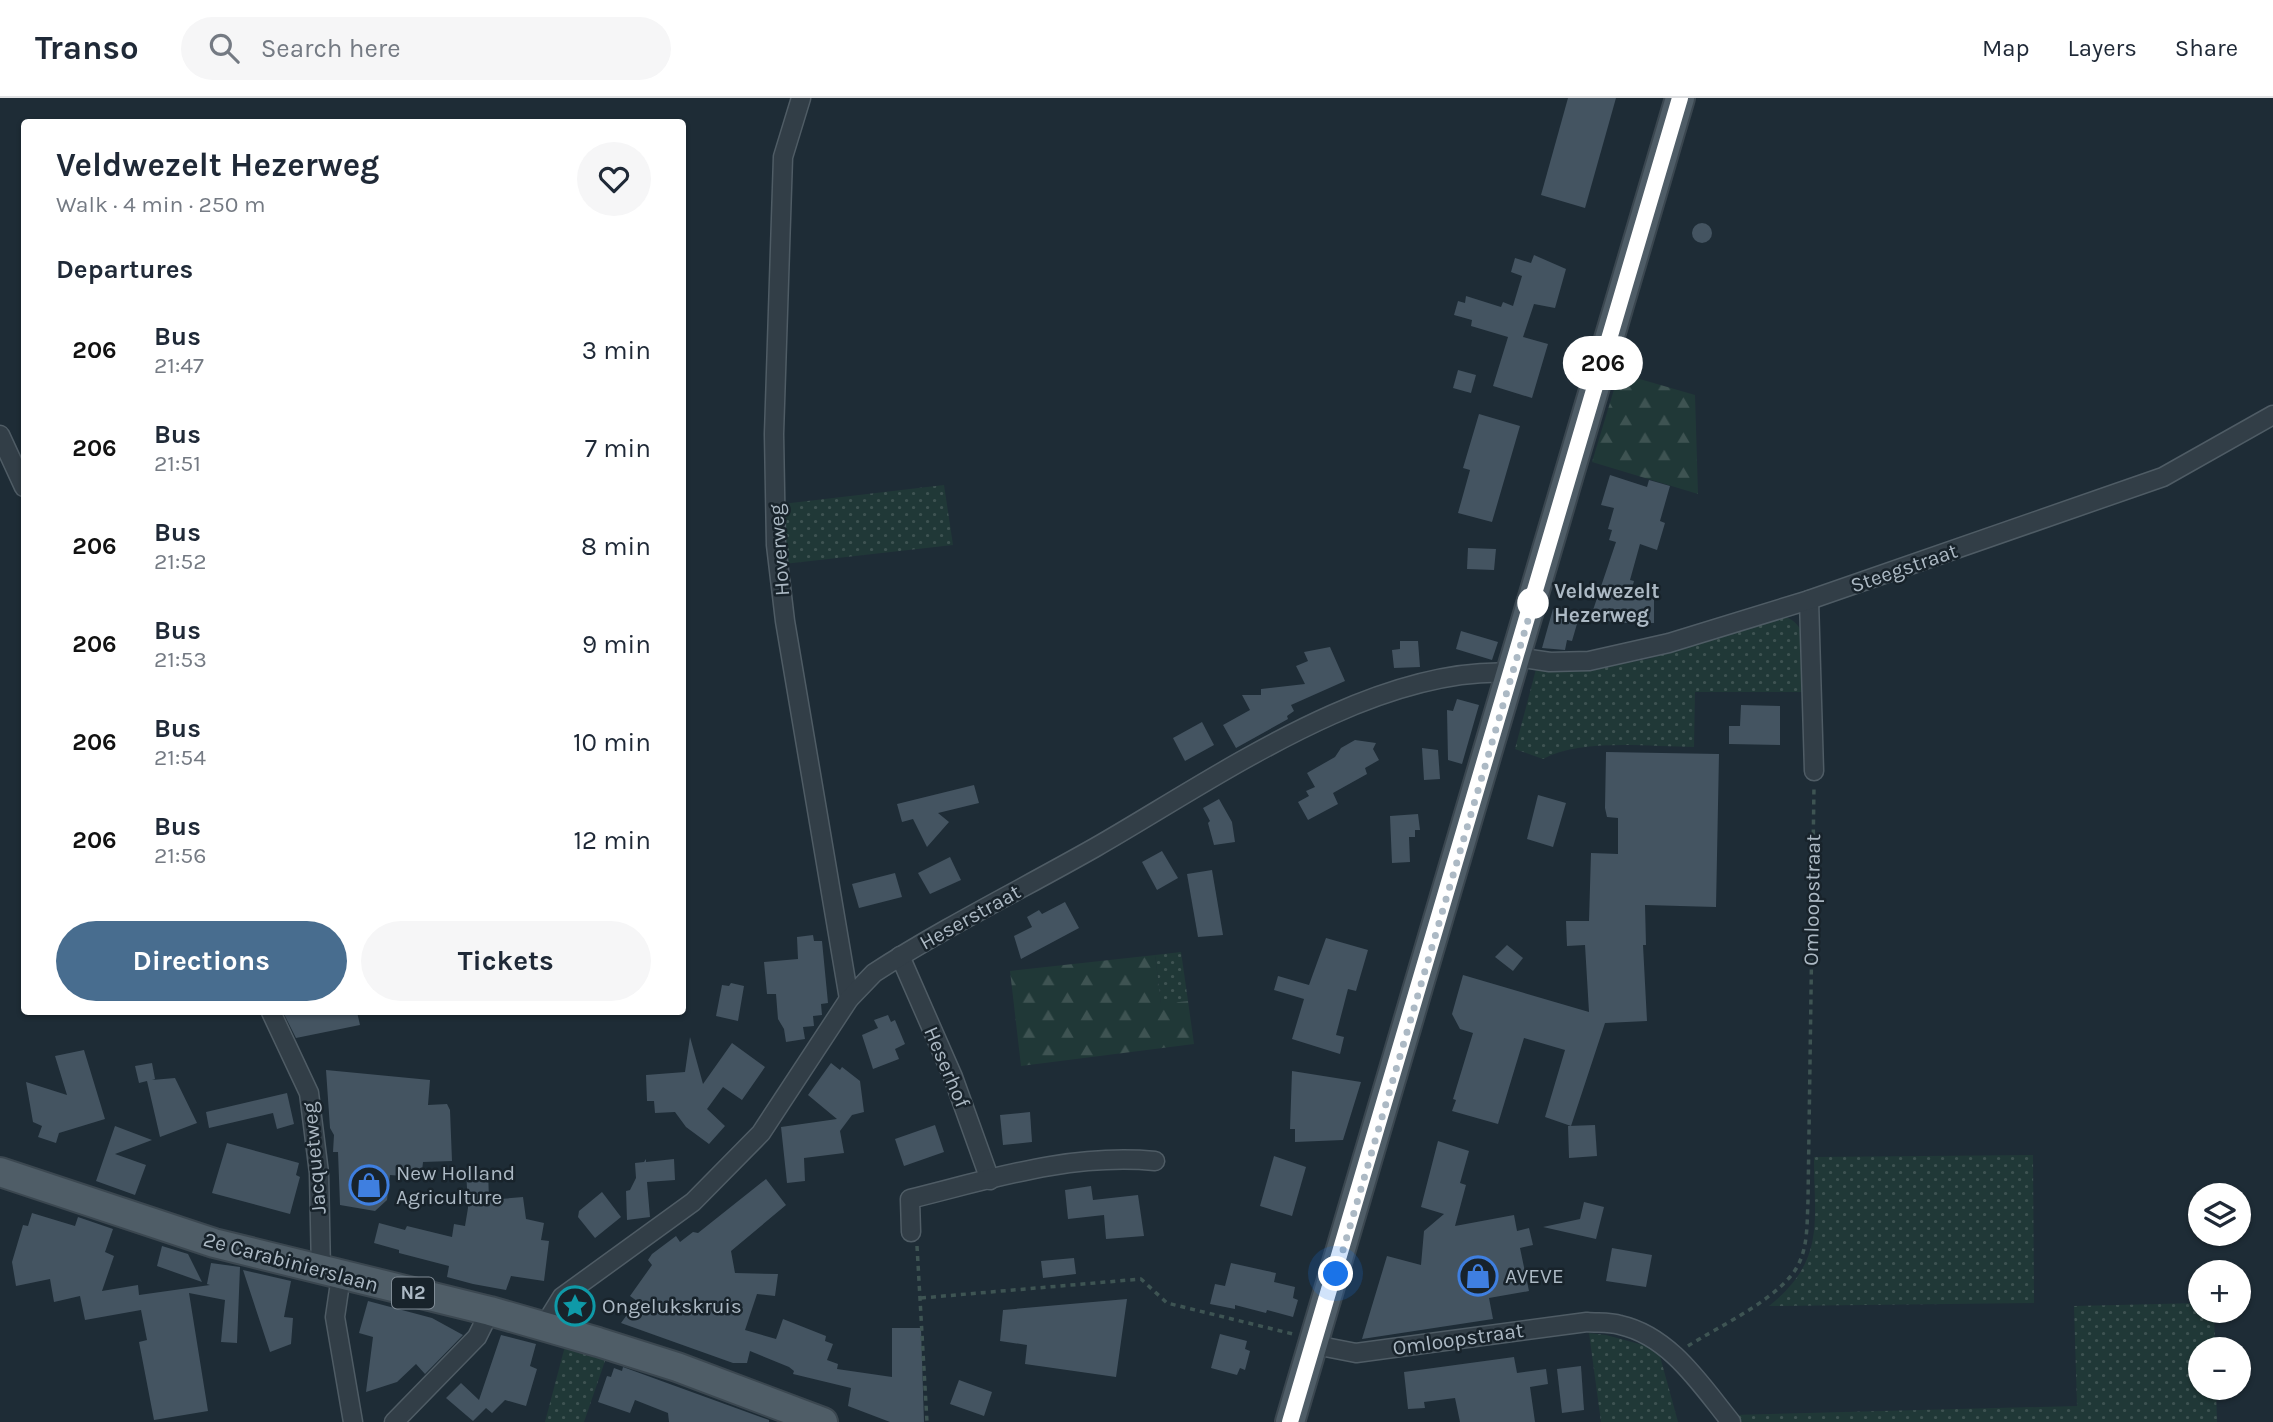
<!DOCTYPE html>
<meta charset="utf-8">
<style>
body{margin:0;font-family:Karla,sans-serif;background:#f6f6f7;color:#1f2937;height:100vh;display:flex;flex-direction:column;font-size:26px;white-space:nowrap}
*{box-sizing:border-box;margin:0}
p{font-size:23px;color:#747a83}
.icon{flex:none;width:38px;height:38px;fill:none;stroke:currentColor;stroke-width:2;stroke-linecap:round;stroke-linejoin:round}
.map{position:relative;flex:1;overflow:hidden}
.panel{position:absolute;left:21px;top:21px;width:665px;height:896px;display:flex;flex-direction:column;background:#fff;border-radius:7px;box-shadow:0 2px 5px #0004}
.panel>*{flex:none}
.badge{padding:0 14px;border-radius:23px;font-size:24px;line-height:46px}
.fabs{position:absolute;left:2188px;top:1085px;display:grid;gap:14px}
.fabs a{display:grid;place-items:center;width:63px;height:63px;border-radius:50%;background:#fff;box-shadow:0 2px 5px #0004;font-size:35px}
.you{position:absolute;width:35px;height:35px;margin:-18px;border:5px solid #fff;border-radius:50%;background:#1a73e8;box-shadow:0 0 0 10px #1a73e833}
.map>.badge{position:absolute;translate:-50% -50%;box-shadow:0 0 0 4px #fff}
h2{padding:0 35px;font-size:26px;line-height:63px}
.round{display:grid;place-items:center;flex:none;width:74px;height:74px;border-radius:37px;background:#f6f6f7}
.head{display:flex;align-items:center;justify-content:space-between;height:119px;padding:0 35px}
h1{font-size:33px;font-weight:700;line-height:52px}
.cta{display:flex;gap:14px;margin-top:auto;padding:14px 35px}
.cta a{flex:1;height:80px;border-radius:42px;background:#486d8f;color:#fff;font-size:28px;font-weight:700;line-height:80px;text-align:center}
.cta a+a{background:#f6f6f7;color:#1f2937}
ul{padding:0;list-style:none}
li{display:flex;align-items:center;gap:21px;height:98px;padding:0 35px}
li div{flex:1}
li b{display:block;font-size:26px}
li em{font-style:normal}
li .badge{min-width:77px;font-weight:700;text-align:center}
header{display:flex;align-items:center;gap:42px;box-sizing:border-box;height:98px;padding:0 35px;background:#fff;border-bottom:2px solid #e0e1e3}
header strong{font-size:33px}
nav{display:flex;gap:38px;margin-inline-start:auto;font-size:24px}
.search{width:490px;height:63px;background:#f6f6f7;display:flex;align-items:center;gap:18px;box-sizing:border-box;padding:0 24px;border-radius:38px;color:#747a83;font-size:26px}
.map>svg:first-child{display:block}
.grass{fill:url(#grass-dots)}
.forest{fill:url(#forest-firs)}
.building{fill:#445461}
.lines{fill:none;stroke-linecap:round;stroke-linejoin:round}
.minor-casing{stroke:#4f5c65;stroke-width:21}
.primary-casing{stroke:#3b4750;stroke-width:32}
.path{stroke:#3e5453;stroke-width:3.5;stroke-dasharray:5 5;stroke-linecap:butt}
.minor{stroke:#323e47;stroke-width:18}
.primary{stroke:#4f5d67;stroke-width:28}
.line-casing{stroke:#fff;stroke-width:16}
.line{stroke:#fff;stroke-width:10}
.walk{stroke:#acb9c4;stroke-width:7;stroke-dasharray:0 12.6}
.stop-dot{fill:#fff;stroke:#fff;stroke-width:3.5}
.labels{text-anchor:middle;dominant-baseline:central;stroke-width:5;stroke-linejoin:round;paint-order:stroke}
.shield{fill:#18232b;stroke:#808c96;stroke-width:2}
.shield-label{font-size:19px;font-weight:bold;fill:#acb9c4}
.street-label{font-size:21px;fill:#acb9c4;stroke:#18232b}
.stop-label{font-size:21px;font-weight:bold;fill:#acb9c4;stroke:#18232b;text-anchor:start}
.poi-label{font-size:21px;fill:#acb9c4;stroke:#18232b;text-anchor:start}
</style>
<header>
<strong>Transo</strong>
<div class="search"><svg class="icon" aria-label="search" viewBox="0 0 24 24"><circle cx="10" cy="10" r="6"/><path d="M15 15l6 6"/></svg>Search here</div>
<nav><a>Map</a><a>Layers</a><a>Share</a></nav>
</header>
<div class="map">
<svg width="2273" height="1324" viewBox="0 0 2273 1324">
<defs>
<pattern id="grass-dots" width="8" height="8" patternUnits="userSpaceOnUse" patternTransform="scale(1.75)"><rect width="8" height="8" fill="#203837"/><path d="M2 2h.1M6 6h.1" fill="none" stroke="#3e5352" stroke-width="1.8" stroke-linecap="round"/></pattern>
<pattern id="forest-firs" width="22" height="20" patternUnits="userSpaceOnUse" patternTransform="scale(1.75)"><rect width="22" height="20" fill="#203837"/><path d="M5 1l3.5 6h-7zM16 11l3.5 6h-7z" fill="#3e5352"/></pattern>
</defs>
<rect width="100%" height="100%" fill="#1e2c36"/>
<g class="grass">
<path d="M944,387L953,447L784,466L782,406Z"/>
<path d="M1782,518C1814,525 1805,569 1805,594H1695L1694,649C1649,649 1582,640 1543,661L1515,651L1536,571H1593L1648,561Z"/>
<path d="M1181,854L1188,903L1161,907L1155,857Z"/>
<path d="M2033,1057L2034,1205L1769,1208C1826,1162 1814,1125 1814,1059Z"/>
<path d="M2200,1205V1213H2214L2215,1251H2200V1290H2216L2217,1324H1738L1732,1317L2077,1308L2074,1208Z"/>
<path d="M1589,1235L1606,1237L1658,1251L1678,1324H1601Z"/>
<path d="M565,1248L606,1260L584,1324H545Z"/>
</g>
<g class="forest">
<path d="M1619,275L1695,297L1698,396L1592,364Z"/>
<path d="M1155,857L1161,906L1188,903L1194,946L1021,968L1010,873Z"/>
</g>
<g class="building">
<path d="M1568,0H1616L1585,110L1541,97Z"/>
<circle cx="1702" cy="135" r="10"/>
<path d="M1534,157L1566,171L1555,210L1534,206L1523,239L1548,246L1532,300L1493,288L1508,239L1471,228L1472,222L1454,217L1458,203L1465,205L1466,198L1501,209L1503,204L1513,208L1522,178L1511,174L1515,160L1531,165Z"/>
<path d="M1458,272L1476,277L1471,295L1453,290Z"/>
<path d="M1479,316L1520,328L1492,424L1458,415L1470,372L1463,370Z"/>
<path d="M1610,377L1647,389L1649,382L1670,388L1660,423L1665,425L1657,452L1640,446L1630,482L1634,483L1629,501L1654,500V525H1615L1591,518L1616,444L1609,442L1612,432L1608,431L1614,410L1601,407Z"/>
<path d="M1468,450L1496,451L1494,472L1467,471Z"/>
<path d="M1553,511L1579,519L1572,543L1567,542L1565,552L1542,550Z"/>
<path d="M1461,533L1498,544L1492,562L1456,551Z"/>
<path d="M1400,543H1418L1420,569L1394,570L1392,552L1400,551Z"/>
<path d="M1330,549L1345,583L1291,607L1294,613L1287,618L1288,621L1236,650L1223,627L1250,612L1242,597H1261V591L1305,586L1296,568L1308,563L1304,554Z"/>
<path d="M1457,601L1479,607L1462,666L1448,662L1447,612L1453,613Z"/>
<path d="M1741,607L1780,608V647L1729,646V628H1740Z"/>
<path d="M1202,624L1214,647L1185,663L1173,640Z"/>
<path d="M1355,642L1376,645L1373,651L1379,662L1365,670L1367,676L1333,695L1338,706L1308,722L1298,704L1309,698L1306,693L1315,689L1307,675L1335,659L1341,650Z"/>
<path d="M1422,650L1438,652L1440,681L1424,682Z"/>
<path d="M1606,654L1719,656L1716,809L1645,807L1646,847H1643L1647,923L1605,925L1571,1028L1545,1019L1565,952L1524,940L1498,1026L1452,1013L1456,1002L1453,1001L1473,935L1460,931L1452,916L1463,877L1589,914L1585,847L1567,848L1566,823H1589L1591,755L1618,756V720L1607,719L1605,710Z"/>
<path d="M974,687L979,705L938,715L949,724L927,749L913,721L902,724L897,706Z"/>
<path d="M1538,697L1566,705L1553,749L1527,741Z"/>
<path d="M1219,701L1232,724L1235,744L1214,747L1208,725L1210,723L1203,710Z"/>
<path d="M1418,716L1420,732H1415V739H1409L1410,764L1392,765L1390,718Z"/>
<path d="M1162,753L1178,780L1157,792L1142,764Z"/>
<path d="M950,759L961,782L930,796L918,775Z"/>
<path d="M1212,772L1223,837L1198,839L1187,776Z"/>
<path d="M895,775L902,799L859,810L852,786Z"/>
<path d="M1065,804L1079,830L1021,861L1014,838L1032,829L1027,819L1039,812L1042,816Z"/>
<path d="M813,837L814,843H822L828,905L821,906L822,917L813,918L814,928L803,929L805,941L786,944L784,931L778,921L776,896H767L764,864L798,861L797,839Z"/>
<path d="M1326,840L1368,852L1356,893L1348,891L1336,937L1344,939L1340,956L1292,941L1304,901L1274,892L1278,878L1309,887Z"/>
<path d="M1507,847L1523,860L1513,873L1495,859Z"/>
<path d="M731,885L744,888L738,923L716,918L722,887L729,888Z"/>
<path d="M283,914H357L360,927L296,940Z"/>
<path d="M888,917L891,924L895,922L905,946L895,951L899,961L873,971L862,937L878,930L874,922Z"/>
<path d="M690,939L703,986L732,945L765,969L742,1002L723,989L707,1011L725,1028L709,1046L686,1029L675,1014L655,1015L654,1003H647L646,977L685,974Z"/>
<path d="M84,952L105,1021L59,1035L56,1045L38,1039L42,1028L33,1024L26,984L67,997L55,958Z"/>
<path d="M152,965L155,981L152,982L175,980L197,1025L160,1039L147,983L139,985L135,968Z"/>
<path d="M831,965L840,972L842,969L860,983L864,1014L852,1017L840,1033L844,1055L804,1060L805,1083L787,1085L781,1029L837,1021L808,997Z"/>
<path d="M326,972L430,982L428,1007L447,1006L450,1012L452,1063L423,1064L422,1073L415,1079L390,1077L387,1102L375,1113L340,1107L338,1054H333L334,1037L330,1030Z"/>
<path d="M1292,973L1361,984L1343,1042L1295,1044V1031H1290Z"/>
<path d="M287,995L294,1026L277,1031L273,1015L209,1030L206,1014Z"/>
<path d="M1030,1014L1032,1044L1003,1047L1000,1017Z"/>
<path d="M935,1027L944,1054L904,1068L895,1041Z"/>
<path d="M1595,1027L1597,1058L1569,1060L1568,1028Z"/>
<path d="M115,1028L152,1042L115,1056L146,1067L135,1097L96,1083Z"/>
<path d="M1438,1043L1469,1053L1460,1085L1466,1087L1455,1128L1514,1117L1517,1133L1529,1130L1533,1147L1520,1150L1529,1193L1489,1200L1493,1221L1362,1241L1387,1158L1421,1167L1424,1133L1444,1116L1421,1109Z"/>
<path d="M227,1045L299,1065L296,1077L300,1079L290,1116L212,1095Z"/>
<path d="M1274,1058L1306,1069L1292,1118L1260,1108Z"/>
<path d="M646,1061V1064L674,1061L675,1082L647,1084L650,1119L627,1122L626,1093L630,1092L636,1080L635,1065L644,1064Z"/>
<path d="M466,1071L488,1072L489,1102L523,1099L526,1121L544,1125L541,1142L549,1143L544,1183L511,1178L506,1192L473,1186L447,1179L449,1168L399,1155V1152L374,1145L379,1125L405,1132L407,1128L452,1139L454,1126L465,1128L468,1110Z"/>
<path d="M766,1081L786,1107L731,1153L735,1175L778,1176L775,1198L757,1196L745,1232L776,1241L783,1221L826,1238L825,1243L833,1246L827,1262L838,1266L837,1271L892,1279V1230H921L924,1324H890L848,1308L851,1290L793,1276L794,1273L789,1269L750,1253L747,1265H733L621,1225L637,1203L630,1198L652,1167L648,1162L652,1156L676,1138L680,1144L693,1134L698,1135Z"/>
<path d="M1091,1088L1093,1102L1138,1097L1144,1138L1106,1141L1104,1117L1068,1121L1065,1092Z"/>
<path d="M602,1094L621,1119L595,1140L578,1119L579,1113Z"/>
<path d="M1584,1104L1604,1109L1596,1141L1543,1129L1580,1121Z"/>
<path d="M32,1115L75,1128L78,1119L113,1131L105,1154L114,1158L102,1193L138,1187L139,1197L210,1187L207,1186L211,1165L240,1169L237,1245L221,1244L225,1202L189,1195L208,1313L154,1322L139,1244L147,1242L141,1212L85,1222L80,1198L54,1204L50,1181L16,1188L12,1164L23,1127L28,1128Z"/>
<path d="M162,1148L188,1156L202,1184L157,1168Z"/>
<path d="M1612,1150L1652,1157L1646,1189L1606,1183Z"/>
<path d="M1074,1160L1076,1176L1043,1180L1041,1163Z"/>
<path d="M1231,1165L1276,1175L1274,1184L1295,1189L1293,1200L1298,1202L1293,1219L1267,1212L1266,1215L1235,1207V1211L1210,1206L1215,1186L1225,1188Z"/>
<path d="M243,1172L291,1183L284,1219L293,1220L291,1246L270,1254Z"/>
<path d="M1127,1201L1116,1279L1025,1266L1027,1247L1000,1243L1003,1212Z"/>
<path d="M368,1203L432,1220L463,1237L425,1276L416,1266L397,1284L366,1294L373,1239L359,1235Z"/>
<path d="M1220,1236L1247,1243L1245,1251L1250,1253L1245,1272L1240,1270L1237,1277L1211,1270Z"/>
<path d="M501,1237L536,1246L530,1268L537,1271L526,1308L505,1302L492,1315L486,1310L473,1323L446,1300L461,1285L479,1302Z"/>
<path d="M1514,1259L1517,1275L1546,1271L1548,1286L1530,1289L1535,1324H1460L1455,1300L1424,1304L1425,1310L1408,1311L1404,1274Z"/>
<path d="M1581,1268L1584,1312L1562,1315L1557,1271Z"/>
<path d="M623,1269L769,1322V1324H669L668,1315L635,1302L630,1315L598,1304L607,1278L611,1279L614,1270L622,1273Z"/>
<path d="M959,1282L992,1294L984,1318L950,1306Z"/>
</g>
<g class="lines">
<g class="minor-casing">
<g id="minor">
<path d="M801,0L783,59L774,336L776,447L785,523L849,901"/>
<path d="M0,337L24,389"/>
<path d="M1809,502L1814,673"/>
<path d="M1517,559L1550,564L1589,563L1669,545L1809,502L2163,379L2273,317"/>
<path d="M900,858L953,979L990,1082"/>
<path d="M271,914L309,995L319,1075L321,1173"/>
<path d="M911,1134L910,1101C991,1081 1070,1055 1155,1063"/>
<path d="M341,1178L335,1219L353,1324"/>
<path d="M544,1228L562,1199L693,1104L761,1035L849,901L874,875C945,829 1022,791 1096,749C1213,682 1373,567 1512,575"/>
<path d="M1315,1247L1356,1255L1587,1224C1598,1225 1610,1224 1620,1227C1670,1238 1701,1287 1731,1324"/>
<path d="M394,1324L477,1239L490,1213"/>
</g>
</g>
<g class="primary-casing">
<g id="primary">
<path d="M0,1074L214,1145L490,1213L598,1244L677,1269L823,1324"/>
<path d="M1290,1324L1680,0"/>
</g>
</g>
<g class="path">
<path d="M917,1148L927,1324"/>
<path d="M921,1200L1141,1181L1167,1205L1293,1236"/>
<path d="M1688,1248C1719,1228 1786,1198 1800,1163C1808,1145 1807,1122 1808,1103L1814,688"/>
</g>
<use href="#minor" class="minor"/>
<use href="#primary" class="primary"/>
</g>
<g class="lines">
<g class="line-casing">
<path id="line" d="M1290,1324L1680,0"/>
</g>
<use href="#line" class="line"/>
<path class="walk" d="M1336,1176L1533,505"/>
</g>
<defs>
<g id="shop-ring" transform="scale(2.0125)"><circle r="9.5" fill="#18232b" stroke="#3f7fe0" stroke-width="1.5"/><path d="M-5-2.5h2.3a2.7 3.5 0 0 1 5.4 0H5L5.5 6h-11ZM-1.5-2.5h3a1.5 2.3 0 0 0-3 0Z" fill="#3f7fe0"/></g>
<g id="sight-ring" transform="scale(2.0125)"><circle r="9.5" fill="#18232b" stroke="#0f9aa8" stroke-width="1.5"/><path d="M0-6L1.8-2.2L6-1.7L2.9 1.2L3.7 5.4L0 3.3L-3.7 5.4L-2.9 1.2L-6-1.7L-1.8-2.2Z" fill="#0f9aa8"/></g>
</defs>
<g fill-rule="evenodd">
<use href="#shop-ring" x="369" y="1087"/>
<use href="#shop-ring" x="1478" y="1178"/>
<use href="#sight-ring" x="575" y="1208"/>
</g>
<circle class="stop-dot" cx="1533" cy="505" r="14"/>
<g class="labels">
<rect class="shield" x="392" y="1179.5" width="42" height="31" rx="5"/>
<g class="shield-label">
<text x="413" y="1195">N2</text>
</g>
<g class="street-label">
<text transform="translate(779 452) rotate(-94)">Hoverweg</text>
<text transform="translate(1904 470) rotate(-19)">Steegstraat</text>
<text transform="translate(1812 802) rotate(-89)">Omloopstraat</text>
<text transform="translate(970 819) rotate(-29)">Heserstraat</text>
<text transform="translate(947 969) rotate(67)">Heserhof</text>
<text transform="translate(314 1060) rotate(-95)">Jacquetweg</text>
<text transform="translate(291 1164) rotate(15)">2e Carabinierslaan</text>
<text transform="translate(1458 1241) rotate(-8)">Omloopstraat</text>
</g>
<g class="stop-label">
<text x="1554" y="493">Veldwezelt<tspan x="1554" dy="24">Hezerweg</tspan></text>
</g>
<g class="poi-label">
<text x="396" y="1075">New Holland<tspan x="396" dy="24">Agriculture</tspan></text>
<text x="1505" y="1178">AVEVE</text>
<text x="602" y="1208">Ongelukskruis</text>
</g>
</g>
</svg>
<div class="fabs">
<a><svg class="icon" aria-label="layers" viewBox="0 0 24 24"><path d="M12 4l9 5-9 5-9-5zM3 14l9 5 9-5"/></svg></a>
<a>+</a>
<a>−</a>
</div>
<div class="you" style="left:1336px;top:1176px"></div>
<b class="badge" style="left:1603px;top:265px;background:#fff;color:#111">206</b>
<section class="panel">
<div class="head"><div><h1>Veldwezelt Hezerweg</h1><p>Walk · 4 min · 250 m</p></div><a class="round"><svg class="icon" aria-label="heart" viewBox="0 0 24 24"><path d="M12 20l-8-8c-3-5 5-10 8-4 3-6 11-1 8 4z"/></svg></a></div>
<h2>Departures</h2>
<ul>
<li><span class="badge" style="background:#fff;color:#111">206</span><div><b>Bus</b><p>21:47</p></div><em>3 min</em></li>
<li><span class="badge" style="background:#fff;color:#111">206</span><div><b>Bus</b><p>21:51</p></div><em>7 min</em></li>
<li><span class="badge" style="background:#fff;color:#111">206</span><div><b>Bus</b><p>21:52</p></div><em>8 min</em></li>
<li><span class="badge" style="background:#fff;color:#111">206</span><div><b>Bus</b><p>21:53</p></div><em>9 min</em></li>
<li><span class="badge" style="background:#fff;color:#111">206</span><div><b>Bus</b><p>21:54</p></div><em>10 min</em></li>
<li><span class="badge" style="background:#fff;color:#111">206</span><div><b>Bus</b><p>21:56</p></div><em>12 min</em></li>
</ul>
<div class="cta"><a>Directions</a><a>Tickets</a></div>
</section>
</div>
